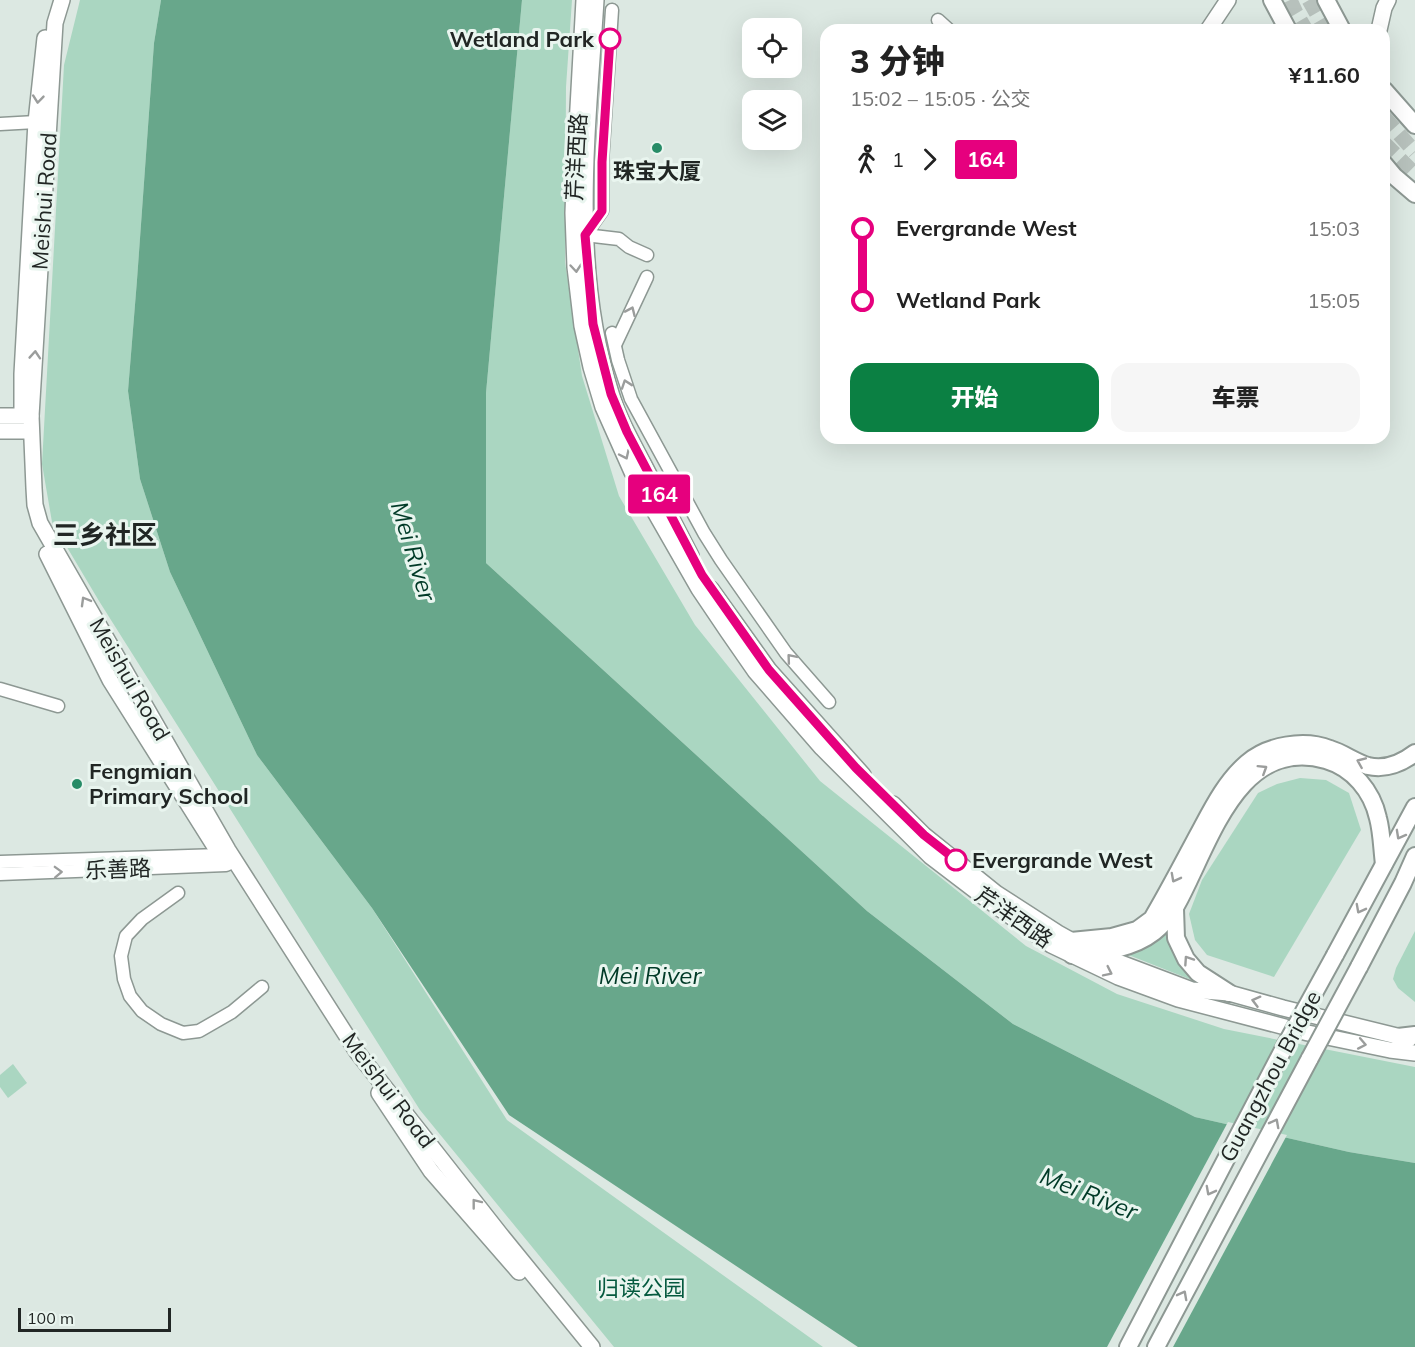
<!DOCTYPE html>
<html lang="zh">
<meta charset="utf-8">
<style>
body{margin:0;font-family:Mulish,"Noto Sans SC",sans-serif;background:#f6f6f6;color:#222;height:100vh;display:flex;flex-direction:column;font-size:22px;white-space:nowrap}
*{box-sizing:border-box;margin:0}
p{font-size:20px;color:#767676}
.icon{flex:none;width:33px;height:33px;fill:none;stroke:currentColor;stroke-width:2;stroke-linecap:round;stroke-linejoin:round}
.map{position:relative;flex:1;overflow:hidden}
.sheet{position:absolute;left:820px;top:24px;width:570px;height:420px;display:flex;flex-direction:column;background:#fff;border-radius:18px;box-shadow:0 6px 24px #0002}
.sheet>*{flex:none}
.badge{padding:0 12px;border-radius:4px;font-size:21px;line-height:39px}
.fabs{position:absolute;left:742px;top:18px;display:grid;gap:12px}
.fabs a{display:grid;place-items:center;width:60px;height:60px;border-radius:12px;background:#fff;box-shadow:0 6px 24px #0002;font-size:30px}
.scale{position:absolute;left:18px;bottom:15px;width:153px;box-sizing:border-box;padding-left:6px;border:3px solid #212624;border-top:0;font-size:16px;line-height:21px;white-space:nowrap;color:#212624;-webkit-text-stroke:4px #e9f5ef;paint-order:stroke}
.map>.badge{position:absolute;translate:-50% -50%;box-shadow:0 0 0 3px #fff}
.legs{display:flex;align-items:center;gap:9px;height:66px;padding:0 30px;font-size:20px}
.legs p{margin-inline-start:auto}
.overview{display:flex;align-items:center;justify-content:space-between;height:102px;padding:0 30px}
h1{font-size:33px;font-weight:800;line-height:45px}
.button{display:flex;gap:12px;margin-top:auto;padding:12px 30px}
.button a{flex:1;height:69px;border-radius:18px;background:#0b8043;color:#fff;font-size:24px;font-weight:800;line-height:69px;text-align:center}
.button a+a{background:#f6f6f6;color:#222}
ul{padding:0 30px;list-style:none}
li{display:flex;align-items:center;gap:21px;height:72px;font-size:22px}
li i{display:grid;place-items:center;width:9px;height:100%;margin:0 8px;background:currentColor}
li i::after{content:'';width:15px;height:15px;margin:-8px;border:4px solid;border-radius:50%;background:#fff}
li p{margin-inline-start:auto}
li:first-child i{background:linear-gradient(#0000 50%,currentColor 0)}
li:last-child i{background:linear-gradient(currentColor 50%,#0000 0)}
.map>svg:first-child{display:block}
.green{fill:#aad6c1}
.water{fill:#68a78b}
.pier{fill:#dce8e2}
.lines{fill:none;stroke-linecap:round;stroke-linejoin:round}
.major-tunnel{stroke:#b7c1bc;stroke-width:15;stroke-dasharray:15 8;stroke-linecap:butt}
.minor-casing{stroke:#8d9893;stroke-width:15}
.major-casing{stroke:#8d9893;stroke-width:18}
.highway-casing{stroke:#8d9893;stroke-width:20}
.minor{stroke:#fff;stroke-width:12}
.major{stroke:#fff;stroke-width:15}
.highway{stroke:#fff;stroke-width:16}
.highway-bridge-casing{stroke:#8d9893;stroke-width:20;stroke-linecap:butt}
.highway-bridge{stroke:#fff;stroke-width:16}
.oneway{stroke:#9b9d9c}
.line-1-casing{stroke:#fff;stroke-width:14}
.line-1{stroke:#e6007e;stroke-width:9}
.stop-1-dot{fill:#fff;stroke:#e6007e;stroke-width:3}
.poi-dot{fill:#278c67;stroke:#e9f5ef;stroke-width:2}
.labels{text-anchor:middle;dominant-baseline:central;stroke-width:6;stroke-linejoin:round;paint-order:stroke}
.stop-label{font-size:22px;font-weight:bold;fill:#212624;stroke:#e9f5ef;text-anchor:end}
.street-label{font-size:22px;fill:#212624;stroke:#e9f5ef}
.poi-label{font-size:22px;font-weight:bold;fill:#212624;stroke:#e9f5ef}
.park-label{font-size:22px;fill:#04593e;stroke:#e9f5ef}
.water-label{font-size:24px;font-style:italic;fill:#013a27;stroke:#e9f5ef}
.quarter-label{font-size:26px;font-weight:bold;fill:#212624;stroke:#e9f5ef}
</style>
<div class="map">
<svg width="1415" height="1347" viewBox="0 0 1415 1347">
<rect width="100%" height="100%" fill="#dce8e2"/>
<g class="green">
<path d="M80,0H161L154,43L137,280L128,391L140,479L170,572L257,755L372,908L507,1120L823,1347H614L420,1110L99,601L52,522L42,464L64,65Z"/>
<path d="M522,0H572L566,87L565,262L582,376L619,496L695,625L820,781L1026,946L1117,994L1224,1029L1415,1067V1163L1349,1152L1195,1117L1013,1024L867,911L486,563V393Z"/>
<path d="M1300,778L1326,780L1349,793L1361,830L1274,977L1207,955L1195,940L1189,914L1202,880L1258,793L1277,784Z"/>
<path d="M1169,931L1177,957L1192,980L1126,954L1147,947Z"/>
<path d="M1415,931V1002L1398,988L1393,979L1396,968Z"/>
<path d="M13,1064L27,1083L8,1098L0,1087V1075Z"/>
</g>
<path class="water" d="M161,0H522L486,393V563L867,911L1013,1024L1195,1117L1349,1152L1415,1163V1347H858L509,1115L372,908L257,755L170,572L140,479L128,391L137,280L154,43Z"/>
<path class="pier" d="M1228,1122L1287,1135L1173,1347H1107Z"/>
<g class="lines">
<g class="major-tunnel">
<path d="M1290,0L1296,13L1306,30"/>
<path d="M1309,0L1326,30"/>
<path d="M1384,117L1415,152"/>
<path d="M1384,143L1415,174"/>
</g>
<g class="minor-casing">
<g id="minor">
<path d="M612,10L602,162V211L585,235L619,239L629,247L647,255"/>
<path d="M938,20L949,30"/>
<path d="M0,124L36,122"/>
<path d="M612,333L618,360L631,399L704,533L721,560L786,653L829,702"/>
<path d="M615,345L647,277"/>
<path d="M0,689L58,706"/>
<path d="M0,862L220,855L225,852"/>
<path d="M0,874L226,865L235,861"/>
<path d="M178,893L142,919L126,936L121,956L124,979L130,996L142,1011L161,1024L183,1033L199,1031L232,1012L262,987"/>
</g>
</g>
<g class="major-casing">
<g id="major">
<path d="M62,0L55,23L31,416L34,488L35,505L40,523L228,850L357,1052L500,1234L592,1347"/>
<path d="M584,0L575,162L573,213L575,267L582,326L591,367L603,407L632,472L699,589L728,632L755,671L822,748L930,856L989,901L1051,945L1118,977L1178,999L1308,1033L1390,1050L1415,1053"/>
<path d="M596,0C588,130 570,266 611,393C618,417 631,440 643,463C659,494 675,525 691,556"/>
<path d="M1208,30L1228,0"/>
<path d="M1379,30L1384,8L1388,0"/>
<path d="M22,415V374L36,122L45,38"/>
<path d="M0,416H31"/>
<path d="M0,431H31"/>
<path d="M47,554L110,680L222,858"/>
<path d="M711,589L769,670L863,775"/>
<path d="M893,804L924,835L996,893L1058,933L1094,953L1192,990L1229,993L1283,1008L1409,1039"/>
<path d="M379,1093L431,1171L519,1272"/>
</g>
</g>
<g class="highway-casing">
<g id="highway">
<path d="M1272,0L1288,30"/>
<path d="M1326,0L1342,30"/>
<path d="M1384,90L1415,125"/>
<path d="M1384,164L1394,176L1415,194"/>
<path d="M1175,909L1176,938L1186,959L1198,973L1229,993"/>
<path d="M1071,941L1112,937L1137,930L1152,919C1168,892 1183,863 1198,835C1212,809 1225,782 1247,763C1268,745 1304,739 1330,749C1343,753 1355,762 1368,766C1385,770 1402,763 1415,753"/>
<path d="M1072,955C1100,952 1131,950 1154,932C1171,919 1180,899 1189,880C1216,824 1247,738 1326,760C1353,768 1372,791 1378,818C1382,833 1382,849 1384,864"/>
<path d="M1335,955L1415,807"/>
<path d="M1359,967L1403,883L1415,856"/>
<path d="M1398,1037L1415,1035"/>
<path d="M1128,1347L1285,1046"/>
<path d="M1156,1347L1310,1058"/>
</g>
</g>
<use href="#minor" class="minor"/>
<use href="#major" class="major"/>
<use href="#highway" class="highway"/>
<g class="highway-bridge-casing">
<g id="highway-bridge">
<path d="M1285,1046L1335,955"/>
<path d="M1310,1058L1359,967"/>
</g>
</g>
<use href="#highway-bridge" class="highway-bridge"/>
</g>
<defs><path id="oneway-chevron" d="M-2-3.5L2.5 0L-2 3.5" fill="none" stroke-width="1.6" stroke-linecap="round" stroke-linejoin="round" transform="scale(1.5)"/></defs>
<g class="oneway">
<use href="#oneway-chevron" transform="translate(38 99) rotate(96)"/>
<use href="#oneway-chevron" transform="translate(576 268) rotate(85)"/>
<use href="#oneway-chevron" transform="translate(631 311) rotate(-66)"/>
<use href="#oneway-chevron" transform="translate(35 355) rotate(-86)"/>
<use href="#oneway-chevron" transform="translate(626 384) rotate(-109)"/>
<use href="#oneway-chevron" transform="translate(625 455) rotate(65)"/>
<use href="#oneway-chevron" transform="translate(85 601) rotate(-120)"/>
<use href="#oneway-chevron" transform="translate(791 658) rotate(-130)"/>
<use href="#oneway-chevron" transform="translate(1361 762) rotate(-157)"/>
<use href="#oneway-chevron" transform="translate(1263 769) rotate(-32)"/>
<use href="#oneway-chevron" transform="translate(1400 835) rotate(119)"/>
<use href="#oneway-chevron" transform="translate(58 872) rotate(-2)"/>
<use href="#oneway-chevron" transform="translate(1175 878) rotate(118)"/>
<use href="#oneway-chevron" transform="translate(1360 909) rotate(118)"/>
<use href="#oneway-chevron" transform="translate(1188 960) rotate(-124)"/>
<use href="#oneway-chevron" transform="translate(1108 972) rotate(26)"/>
<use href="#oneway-chevron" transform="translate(1256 1001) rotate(-165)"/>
<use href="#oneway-chevron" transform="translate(1362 1044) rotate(11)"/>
<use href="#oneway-chevron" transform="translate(1275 1123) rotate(-62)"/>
<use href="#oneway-chevron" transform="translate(1210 1191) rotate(118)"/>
<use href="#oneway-chevron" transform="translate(476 1203) rotate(-128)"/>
<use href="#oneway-chevron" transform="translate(1183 1295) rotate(-62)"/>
</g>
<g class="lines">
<g class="line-1-casing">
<path id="line-1" d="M610,39L602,162V211L585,235L593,324L611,394L627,432L702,575L769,670L856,768L924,835L956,860"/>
</g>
<use href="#line-1" class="line-1"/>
</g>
<g class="stop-1-dot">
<circle cx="610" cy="39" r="10"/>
<circle cx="956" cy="860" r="10"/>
</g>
<g class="poi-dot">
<circle cx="657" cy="148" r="6"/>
<circle cx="77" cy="784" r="6"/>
</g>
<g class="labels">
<g class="stop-label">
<text x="594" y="39">Wetland Park</text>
<text x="972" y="860" text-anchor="start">Evergrande West</text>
</g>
<g class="street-label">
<text transform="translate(576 157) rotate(-87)">芹洋西路</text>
<text transform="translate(44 201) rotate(-86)">Meishui Road</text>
<text transform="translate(130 679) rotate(60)">Meishui Road</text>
<text transform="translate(118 869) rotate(-2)">乐善路</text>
<text transform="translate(1014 917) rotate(35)">芹洋西路</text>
<text transform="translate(1270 1076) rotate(-62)">Guangzhou Bridge</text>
<text transform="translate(389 1090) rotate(53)">Meishui Road</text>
</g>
<g class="poi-label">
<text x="657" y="171">珠宝大厦</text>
<text x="89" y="771" text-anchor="start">Fengmian<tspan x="89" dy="25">Primary School</tspan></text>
</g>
<g class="park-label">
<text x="641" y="1288">归读公园</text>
</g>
<g class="water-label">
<text transform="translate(414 551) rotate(73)">Mei River</text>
<text x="650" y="975">Mei River</text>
<text transform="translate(1089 1193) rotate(22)">Mei River</text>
</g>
<g class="quarter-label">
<text x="105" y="534">三乡社区</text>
</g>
</g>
</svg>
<div class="fabs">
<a><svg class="icon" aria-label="locate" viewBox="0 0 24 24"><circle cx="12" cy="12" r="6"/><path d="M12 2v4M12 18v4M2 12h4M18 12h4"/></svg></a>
<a><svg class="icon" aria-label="layers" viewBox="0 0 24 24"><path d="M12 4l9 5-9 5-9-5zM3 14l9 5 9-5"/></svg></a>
</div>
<div class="scale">100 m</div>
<b class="badge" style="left:659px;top:494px;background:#e6007e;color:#fff">164</b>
<section class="sheet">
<div class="overview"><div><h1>3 分钟</h1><p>15:02 – 15:05 · 公交</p></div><b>¥11.60</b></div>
<div class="legs"><svg class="icon" aria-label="walk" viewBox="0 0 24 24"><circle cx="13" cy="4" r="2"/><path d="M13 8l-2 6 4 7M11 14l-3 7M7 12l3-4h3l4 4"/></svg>1<svg class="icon" aria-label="forward" viewBox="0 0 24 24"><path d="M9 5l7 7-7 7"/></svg><b class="badge" style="background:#e6007e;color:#fff">164</b></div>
<ul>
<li><i style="color:#e6007e"></i><b>Evergrande West</b><p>15:03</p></li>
<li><i style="color:#e6007e"></i><b>Wetland Park</b><p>15:05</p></li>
</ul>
<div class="button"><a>开始</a><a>车票</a></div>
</section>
</div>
